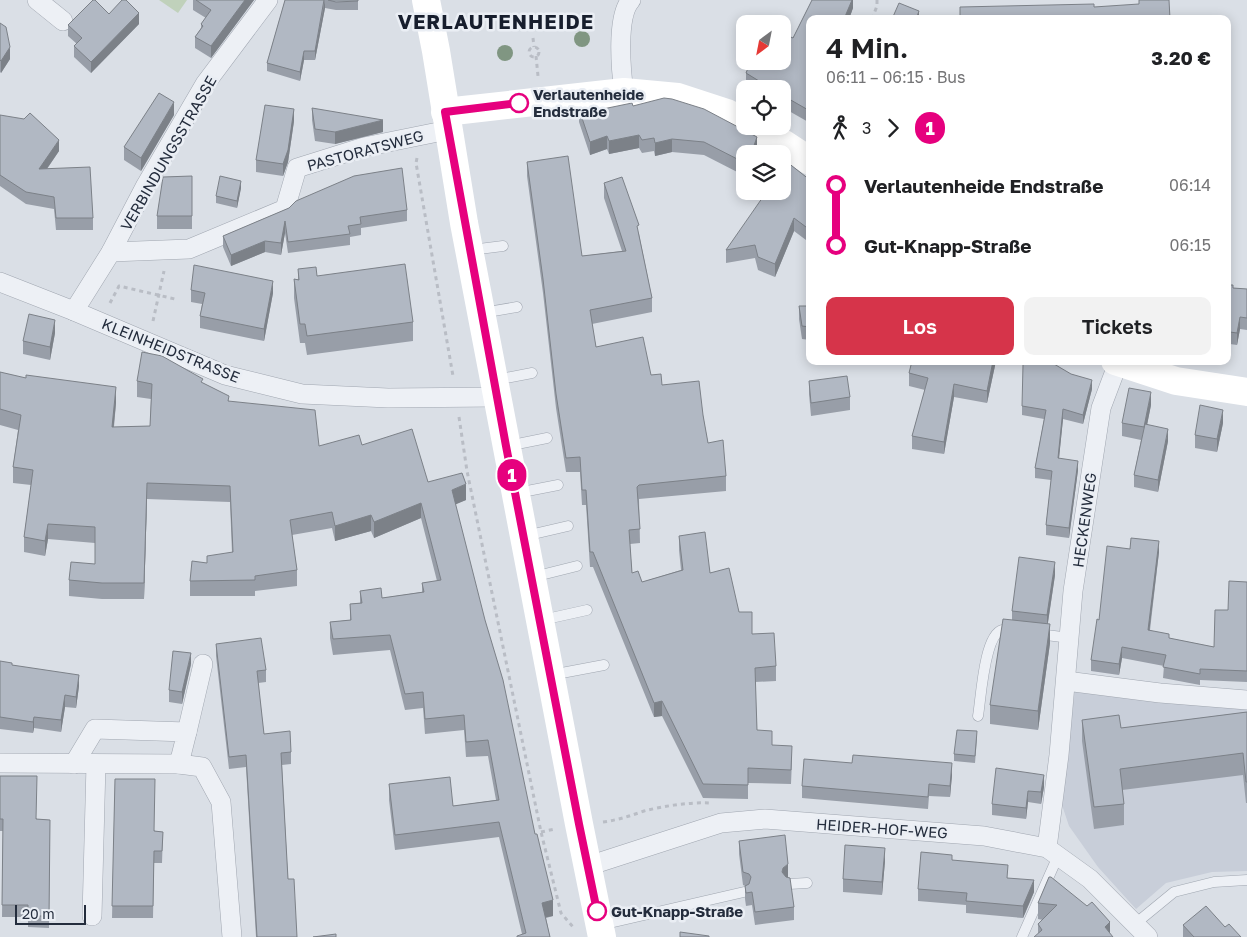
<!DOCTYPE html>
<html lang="de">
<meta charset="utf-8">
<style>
body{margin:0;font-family:"Golos Text",sans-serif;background:#f2f2f2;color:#202124;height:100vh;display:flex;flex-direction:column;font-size:19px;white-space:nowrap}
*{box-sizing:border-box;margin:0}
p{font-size:16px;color:#757577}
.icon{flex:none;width:28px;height:28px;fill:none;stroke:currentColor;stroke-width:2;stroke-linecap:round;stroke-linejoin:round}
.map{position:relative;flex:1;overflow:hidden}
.panel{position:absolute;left:806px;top:15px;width:425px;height:350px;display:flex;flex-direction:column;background:#fff;border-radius:10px;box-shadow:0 2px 12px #0003}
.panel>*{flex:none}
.badge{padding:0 10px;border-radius:16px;font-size:18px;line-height:32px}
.needle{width:32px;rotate:212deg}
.fabs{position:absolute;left:736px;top:15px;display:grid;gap:10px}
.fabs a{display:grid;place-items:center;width:55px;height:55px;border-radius:10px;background:#fff;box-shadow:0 2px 12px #0003;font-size:25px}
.scale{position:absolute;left:15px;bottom:12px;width:71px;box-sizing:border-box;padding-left:5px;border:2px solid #242d3d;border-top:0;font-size:14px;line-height:18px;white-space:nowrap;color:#242d3d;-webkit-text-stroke:4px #eaeef4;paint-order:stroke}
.map>.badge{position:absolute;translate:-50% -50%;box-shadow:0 0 0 2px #fff}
.legs{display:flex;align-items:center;gap:8px;height:55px;padding:0 20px;font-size:16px}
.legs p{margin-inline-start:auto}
.headline{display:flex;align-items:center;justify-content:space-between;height:85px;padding:0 20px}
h1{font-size:28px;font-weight:600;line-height:38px}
.primary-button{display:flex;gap:10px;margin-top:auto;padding:10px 20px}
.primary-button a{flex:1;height:58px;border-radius:10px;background:#d6344a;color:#fff;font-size:20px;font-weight:600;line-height:58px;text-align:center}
.primary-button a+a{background:#f2f2f2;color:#202124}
ul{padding:0 20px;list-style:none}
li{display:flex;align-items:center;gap:18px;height:60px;font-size:19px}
li i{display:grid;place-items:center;width:8px;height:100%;margin:0 6px;background:currentColor}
li i::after{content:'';width:12px;height:12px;margin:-6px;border:4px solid;border-radius:50%;background:#fff}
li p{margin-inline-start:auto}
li:first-child i{background:linear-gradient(#0000 50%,currentColor 0)}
li:last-child i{background:linear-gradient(currentColor 50%,#0000 0)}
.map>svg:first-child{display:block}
.built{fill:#c8ced9}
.green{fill:#c0d1bb}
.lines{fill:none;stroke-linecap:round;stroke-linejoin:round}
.lane-casing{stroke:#a0a6b0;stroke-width:11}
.street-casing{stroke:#a0a6b0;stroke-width:20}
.path{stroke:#b9bdc5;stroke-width:3;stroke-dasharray:4 4;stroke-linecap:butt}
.lane{stroke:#edf0f5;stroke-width:10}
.street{stroke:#edf0f5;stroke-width:19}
.secondary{stroke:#fff;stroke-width:28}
.tree{fill:#809682}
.wall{fill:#989ea8}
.shaded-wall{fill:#7c8188}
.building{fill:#b1b8c3;stroke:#7c8188}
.line-1-casing{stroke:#fff;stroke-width:11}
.line-1{stroke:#e6007e;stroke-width:8}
.stop-1-dot{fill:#fff;stroke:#e6007e;stroke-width:2.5}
.labels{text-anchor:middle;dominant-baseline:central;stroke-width:5;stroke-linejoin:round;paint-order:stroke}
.stop-label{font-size:15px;font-weight:bold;fill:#242d3d;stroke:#eaeef4;text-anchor:start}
.street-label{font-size:15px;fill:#242d3d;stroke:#eaeef4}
.district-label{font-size:20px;font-weight:bold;letter-spacing:1px;fill:#171e2d;stroke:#eaeef4}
</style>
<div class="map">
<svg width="1247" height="937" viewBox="0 0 1247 937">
<rect width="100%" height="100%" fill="#dadfe6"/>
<path class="built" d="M1075,689L1247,708V871L1212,872L1166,883L1136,909L1098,867L1069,826L1061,802Z"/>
<path class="green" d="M159,0H187L178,13Z"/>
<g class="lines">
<g class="lane-casing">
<g id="lane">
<path d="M471,250L503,246"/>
<path d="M482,313L517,307"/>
<path d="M495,380L532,373"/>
<path d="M507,446L547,438"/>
<path d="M517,493L558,485"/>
<path d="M525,536L568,526"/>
<path d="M533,577L577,566"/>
<path d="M542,620L587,610"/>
<path d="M1038,634L1070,638"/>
<path d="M551,675L604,665"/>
<path d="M978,716C981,699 984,635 1002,630C1005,629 1011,631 1014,631"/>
<path d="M789,884L807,883"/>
<path d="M1135,924L1174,892L1214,882L1247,880"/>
<path d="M601,925L744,892"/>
<path d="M1022,937L1058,856"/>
</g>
</g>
<g class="street-casing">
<g id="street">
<path d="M37,0L63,21"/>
<path d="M624,92C621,71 616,16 631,0"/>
<path d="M111,252L189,249L285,209L297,168L364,147L448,130"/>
<path d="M0,282L74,311L225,375L302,394L388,398L497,397"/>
<path d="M74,311L111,252L146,185L205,84L268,0"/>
<path d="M1066,681L1160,693L1247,700"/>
<path d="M187,732L203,664"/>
<path d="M0,763L179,764L202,767L221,802L232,937"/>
<path d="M74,764L95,729L187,732L179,764"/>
<path d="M1047,848L1059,755L1073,591L1101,408L1118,363"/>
<path d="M588,866L721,823L765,819L984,836L1047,848L1090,879L1148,937"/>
<path d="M92,916L96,764"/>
</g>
</g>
<g class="path">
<path d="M872,19L877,6V0"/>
<path d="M533,38L534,47"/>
<circle cx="534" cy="52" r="5"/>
<path d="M536,56L538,76"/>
<path d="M417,158L416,163L453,376"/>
<path d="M110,303L119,286L175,299"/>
<path d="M153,321L164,271"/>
<path d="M459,417L467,471L541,832L561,913L574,928"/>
<path d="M603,822C618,820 630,816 644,811C664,806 689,802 709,803"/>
<path d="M541,832L555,829"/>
</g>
<use href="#lane" class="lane"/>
<use href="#street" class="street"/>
<g class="secondary">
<path d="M426,0L436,51L464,223L579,824L602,937"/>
<path d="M445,112L624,92L678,97L727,113L745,122"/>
<path d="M752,126L784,144L810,161"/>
<path d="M1115,361L1176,381L1247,392"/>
</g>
</g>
<g class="tree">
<circle cx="582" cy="39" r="8"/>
<circle cx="505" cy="53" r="8"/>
</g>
<g class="wall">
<path d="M193,0H254L211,58L195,48V37L201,28V24L206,18L193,10Z"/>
<path d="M285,0H358V10H336L325,8L315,60H304L300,81L267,71V63Z"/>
<path d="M812,0H853V8L849,19H810V123L782,107V89H751L746,86V73L751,61H782V33L793,38Z"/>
<path d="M109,14L139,24L91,73L74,57V46L77,44L68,36V25Z"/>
<path d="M0,23L10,59L1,73L0,72Z"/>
<path d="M633,106L757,150L745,154V176L704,155L672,152L655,156L654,151L642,153L639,148L609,154L607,149L590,155L579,122V109L598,110Z"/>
<path d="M312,108L383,132L335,144L315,141L312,120Z"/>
<path d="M0,115L59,151L47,169L93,218V230H56L54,209L26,204L0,186Z"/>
<path d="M174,115L141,171L124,160V147Z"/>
<path d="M294,121L288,162L283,176L256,172V160Z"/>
<path d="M527,162L582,256L622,251L604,198V183L639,234L652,298V312L592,324L596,347L651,375L662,385L703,415L708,443L726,476V491L639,499L640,543L630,544L632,573L642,582L681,570L679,550V536L710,573L739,612L752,634L776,666V681L755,682L757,730L772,745L792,760L791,784L748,783V799L703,798L662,716L654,717L593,567H590L586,505H582L580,472H566L556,408L543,293L527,176Z"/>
<path d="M192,176V229H157V216Z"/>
<path d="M810,180V243L794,231L775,277L758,270L755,258L726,263V250L767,194V191Z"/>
<path d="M241,188L237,208L216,203V196Z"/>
<path d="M289,208L407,210V221L361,228V235L350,237V245L288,253L285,233L281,255L265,252L231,266L223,247V236Z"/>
<path d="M298,269L317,276L413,322V341L307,355L305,343H300L294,298V279H298Z"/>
<path d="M1228,285L1233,288L1247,289V330L1240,329L1237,345L1230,344V350L1228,349Z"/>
<path d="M191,290L273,293L264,341L200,328V316L202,304L191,302Z"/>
<path d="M799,306H810V340L802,339L799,319Z"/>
<path d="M55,333L50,360L23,354V341Z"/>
<path d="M996,361L987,403L954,397L944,454L912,449V436L925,390L909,386V373Z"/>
<path d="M0,372L116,403L114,427L150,426L151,399L137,397V381L203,383L229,401L319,446L362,445L428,482L466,500L455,504L535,834L553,916L546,918L550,937L522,934L499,837L395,850L389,800V784L453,806L496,800L488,756L466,757L464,730L425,734L423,708L405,710L390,650L333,655L330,638V622L350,620V604L360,603V591L382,598L422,592V583L437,581L421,518L374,538L371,531L335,541L332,528L292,535L297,570V586L255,591V596H190V581L207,563L232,553L230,502L147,499L144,599H102L69,596V580L95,564V543L48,539L45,556L24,552V537L31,485L13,483V467L18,430L0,425Z"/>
<path d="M809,381L850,397V410L811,416L809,394Z"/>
<path d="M1092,389L1083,424L1063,419L1059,458L1078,470L1069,538L1046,535V525L1051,480L1035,478V468L1044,419L1022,415V406Z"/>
<path d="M1151,405L1147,425L1168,441L1158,492L1134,487V475L1141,440L1122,436V423Z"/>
<path d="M1223,423L1217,452L1195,448V435Z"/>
<path d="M1130,549L1159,552L1150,630L1169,638L1214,647L1228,610L1247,582V682L1200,680V685L1163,678L1164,666L1122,658L1119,675L1091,671V660L1099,620Z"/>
<path d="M1055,575L1048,623L1050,643L1038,730L990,724V705L1012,620V611Z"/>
<path d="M216,644L266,670V682L258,683L264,734L291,752V764L282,765L288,879L297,937H256L246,767L229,769L216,656Z"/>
<path d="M0,661L79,686L76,708L65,707L61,732L34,728L33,733L0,729Z"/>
<path d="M191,664L182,704L169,702V690Z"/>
<path d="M1247,712V803H1246L1243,775L1122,790L1124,804V825L1094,829L1082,741V720L1121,728Z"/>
<path d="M977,738L975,763L954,761V754Z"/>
<path d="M952,775L950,797L929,796L928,809L802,798V786Z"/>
<path d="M1044,775V787L1041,804L1028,802L1026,819L992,815V804Z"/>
<path d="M0,776L37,819L50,820L49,928L28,927V917H2L3,831H0Z"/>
<path d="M115,779L155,831L163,832L162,863H154L153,918H112Z"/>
<path d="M739,841L788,877L794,907V920L755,925L752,905L746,906L745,899V886L743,885L739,854Z"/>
<path d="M952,860L1008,878L1034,892L1023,918L966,913V905L918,901V889Z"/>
<path d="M885,861L882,895L843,892V879Z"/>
<path d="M1049,877L1110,934L1038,933V924L1043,920L1038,919V903Z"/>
<path d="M1183,925L1225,927L1241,937H1183Z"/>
</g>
<g class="shaded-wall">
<path d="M245,0H254L211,58V46Z"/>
<path d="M325,0V8L315,60V51Z"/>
<path d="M852,0H853V8L849,19H844Z"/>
<path d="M919,11V18L918,19H916Z"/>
<path d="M139,13V24L91,73V62Z"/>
<path d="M10,47V59L1,73V61Z"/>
<path d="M304,51V60L300,81V72Z"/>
<path d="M174,102V115L141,171V158Z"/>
<path d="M294,109V121L288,162L283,176V164Z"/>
<path d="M383,120V132L335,144V132Z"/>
<path d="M639,135V148L609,154V141Z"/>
<path d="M607,136V149L590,155V142Z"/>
<path d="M757,137V150L756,154H751Z"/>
<path d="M672,139V152L655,156V143Z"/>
<path d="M59,140V151L39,180V169Z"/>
<path d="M241,181V188L237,208V201Z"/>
<path d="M794,218V231L775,277V264Z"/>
<path d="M285,221V233L281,255V243Z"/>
<path d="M265,241V252L231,266V255Z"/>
<path d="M273,281V293L264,341V329Z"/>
<path d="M1240,317V329L1237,345V333Z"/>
<path d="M55,320V333L50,360V347Z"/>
<path d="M993,361H996L987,403V391Z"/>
<path d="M1092,380V389L1083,424V415Z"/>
<path d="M954,384V397L944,454V442Z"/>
<path d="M116,387V403L112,442V427Z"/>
<path d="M1151,392V405L1144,440V427Z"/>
<path d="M1063,409V419L1058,468V458Z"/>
<path d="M1223,410V423L1217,452V439Z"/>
<path d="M1168,429V441L1158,492V480Z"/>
<path d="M1078,461V470L1069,538V528Z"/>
<path d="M147,483V499L144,599V583Z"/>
<path d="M466,484V500L452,506V490Z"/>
<path d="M421,503V518L374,538V522Z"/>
<path d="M371,515V531L335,541V526Z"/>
<path d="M48,524V539L45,556V541Z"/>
<path d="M1159,541V552L1148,641V630Z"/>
<path d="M1055,562V575L1047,628V615Z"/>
<path d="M1050,624V643L1038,730V711Z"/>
<path d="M1122,647V658L1119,675V664Z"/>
<path d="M191,653V664L182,704V692Z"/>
<path d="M79,675V686L76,708V697Z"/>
<path d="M65,695V707L61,732V720Z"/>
<path d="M662,701V716L654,717V703Z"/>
<path d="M34,717V728L33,733V722Z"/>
<path d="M952,763V775L950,797V786Z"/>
<path d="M1044,775V787L1041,804V792Z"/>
<path d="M1028,791V802L1026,819V808Z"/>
<path d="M885,848V861L882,895V882Z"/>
<path d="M788,864V877L783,880L782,872L783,868Z"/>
<path d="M1034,880V892L1023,918V906Z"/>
<path d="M553,900V916L542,918V903Z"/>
<path d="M1110,922V937L1105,927Z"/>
</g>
<g class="building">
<path d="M93,0H95L109,14L122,0H126L139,13L91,62L74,46L82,38L68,25Z"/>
<path d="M196,0H245L211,46L195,37L203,26L201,24L211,10Z"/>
<path d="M285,0H324L315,51H304L300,72L267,63Z"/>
<path d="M328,0H358V1L336,2Z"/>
<path d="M812,0H852L844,19H810V111L782,95V89H772L746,73L751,61H782V33L793,38Z"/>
<path d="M1139,0H1169L1170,19H960V7L1094,4V7L1139,4Z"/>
<path d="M899,3L919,11L916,19H892Z"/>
<path d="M0,23L6,27L10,47L1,61L0,60Z"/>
<path d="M159,93L174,102L141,158L124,147Z"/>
<path d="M664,98L672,99L704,109L757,137L751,154H745V163L704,142L672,139L655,143L654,138L642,140L639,135L609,141L607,136L590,142L579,109L598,110L632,103L633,106Z"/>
<path d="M265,105L294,109L288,150L283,164L256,160Z"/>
<path d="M312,108L383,120L335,132L315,129Z"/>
<path d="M30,113L59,140L39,169L90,167L93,218H56L54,197L26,192L0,175V115L24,119Z"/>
<path d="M568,156L582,256L626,251L604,183L622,177L639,225L637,226L652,298L590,310L596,347L643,337L651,375L661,374L662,385L699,381L703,415L708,443L723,440L726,476L639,485L637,487L640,529L629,530L632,573L638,571L642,582L683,570L679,536L705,532L710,573L729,568L739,612H752V634L774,633L776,666L755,668L757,730L772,731V745L792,746L791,770L748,768V785L703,784L662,701L654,703L593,552H590L586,490H582L580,457L566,458L556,394L543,279L527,162Z"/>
<path d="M787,162L810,180V230L794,218L775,264L758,257L755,245L726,250L765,194L770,193L767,191H782V169Z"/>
<path d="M402,168L407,210L360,217L361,224L348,226L350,234L288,242L285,221L281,243L265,241L231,255L223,236L289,208L296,201L354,176Z"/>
<path d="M192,176V216H157L163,177Z"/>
<path d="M220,176L241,181L237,201L216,196Z"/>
<path d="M405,264L413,322L307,336L305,324H300L294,279L299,280L298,269L316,267L317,276Z"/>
<path d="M194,265L273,281L264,329L200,316L205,293L191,290Z"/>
<path d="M1228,285H1233V288L1247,289V318L1240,317L1237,333L1230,332V338L1228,337Z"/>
<path d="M799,306H810V327L802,326Z"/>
<path d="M29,314L55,320L50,347L23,341Z"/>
<path d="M142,352L162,356L203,379L201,382L229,396L228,401L315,410L319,446L359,435L362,445L412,429L428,482L462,473L466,484L452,490L485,620L503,680L535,834H537L553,900L542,903L550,937H517V936L526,933L499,822L395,835L389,784L450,777L453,806L499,800L488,740L466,742L464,715L425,719L423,692L405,694L390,635L333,639L330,622L351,620L350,604L362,603L360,591L381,588L382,598L424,592L422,583L441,580L421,503L374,522L371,515L335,526L332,512L290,520L297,570L255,576V580L190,581L192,561L207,563V556L233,552L230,486L147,483L144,583H102L69,580L71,562L95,564V527L48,524L45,541L24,537L33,470L13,467L21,415L0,409V372L26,378V375L116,387L112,427L150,426L152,384L137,381Z"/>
<path d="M912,361H993L987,391L954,384L944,442L912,436L928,378L909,373Z"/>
<path d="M1025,361H1049L1071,374L1092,380L1083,415L1063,409L1058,458L1078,461L1069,528L1046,525L1052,471L1035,468L1046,410L1022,406L1023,365Z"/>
<path d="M847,376L850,397L811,403L809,381Z"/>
<path d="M1129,388L1151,392L1144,427L1122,423Z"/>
<path d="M1200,405L1223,410L1217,439L1195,435Z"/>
<path d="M1145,424L1168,429L1158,480L1134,475Z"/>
<path d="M1131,538L1159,541L1148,630L1169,634V638L1214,647L1215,610H1228L1229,581L1247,582V671L1200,669V674L1163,667L1166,655L1122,647L1119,664L1091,660L1097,619L1099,620L1107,546L1130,549Z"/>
<path d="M1019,557L1055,562L1047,615L1012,611Z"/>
<path d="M1003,619L1050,624L1038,711L990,705Z"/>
<path d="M261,638L266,670L257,671L264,734L290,731L291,752L281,753L288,879H294L297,937H257L246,755L229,757L216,644Z"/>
<path d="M173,651L191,653L182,692L169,690Z"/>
<path d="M0,661L12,663V665L79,675L76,697L65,695L61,720L34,717L33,722L0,717Z"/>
<path d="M1247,712V782H1246L1243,753L1120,769L1124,804L1094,807L1082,720L1119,715L1121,728Z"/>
<path d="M957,730L977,731L975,756L954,754Z"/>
<path d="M853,755L952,763L950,786L929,784L928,797L802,786L804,759L852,763Z"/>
<path d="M996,768L1044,775L1041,792L1028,791L1026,808L992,804Z"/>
<path d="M0,776H37L36,819L50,820L49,916H28V905H2L3,819H0Z"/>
<path d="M115,779H155L154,831L163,832L162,851H154L153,906H112Z"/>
<path d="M785,835L788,864L783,868L782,872L786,877L790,878L794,907L755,912L752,892L746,893L745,886L749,884L751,877L749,874L743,872L739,841Z"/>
<path d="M845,845L885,848L882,882L843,879Z"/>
<path d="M921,852L952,855V860L1008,865L1007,878L1034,880L1023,906L966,901L967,893L918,889Z"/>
<path d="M1049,877H1051L1087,906L1092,902L1110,922L1105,927L1113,937H1034L1042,930L1038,924L1057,905L1038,903Z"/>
<path d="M1206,906L1225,927L1229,924L1241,937H1194L1183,925Z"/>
<path d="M680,932L709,936V937H680Z"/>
<path d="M336,934V937H313Z"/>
</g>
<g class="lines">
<g class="line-1-casing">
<path id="line-1" d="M519,103L445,112L506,446L579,824L597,911"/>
</g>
<use href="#line-1" class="line-1"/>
</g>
<g class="stop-1-dot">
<circle cx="519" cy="103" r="9"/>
<circle cx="597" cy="911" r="9"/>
</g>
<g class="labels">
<g class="stop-label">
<text x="533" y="94">Verlautenheide<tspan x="533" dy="17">Endstraße</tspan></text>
<text x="611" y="911">Gut-Knapp-Straße</text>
</g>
<g class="street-label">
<text transform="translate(365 150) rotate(-15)">PASTORATSWEG</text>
<text transform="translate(168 153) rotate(-60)">VERBINDUNGSSTRASSE</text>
<text transform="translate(171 350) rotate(22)">KLEINHEIDSTRASSE</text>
<text transform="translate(1084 520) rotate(-82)">HECKENWEG</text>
<text transform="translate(882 828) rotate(4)">HEIDER-HOF-WEG</text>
</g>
<g class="district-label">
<text x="496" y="21">VERLAUTENHEIDE</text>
</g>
</g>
</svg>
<div class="fabs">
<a><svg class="needle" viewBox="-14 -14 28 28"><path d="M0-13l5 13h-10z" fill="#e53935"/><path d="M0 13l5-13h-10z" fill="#757577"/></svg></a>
<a><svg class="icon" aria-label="locate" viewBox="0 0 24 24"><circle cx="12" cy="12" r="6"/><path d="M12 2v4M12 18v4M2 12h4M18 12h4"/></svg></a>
<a><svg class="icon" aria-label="layers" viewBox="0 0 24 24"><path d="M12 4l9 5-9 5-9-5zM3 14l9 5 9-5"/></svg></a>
</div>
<div class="scale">20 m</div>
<b class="badge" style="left:512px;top:475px;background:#e6007e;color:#fff">1</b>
<section class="panel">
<div class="headline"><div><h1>4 Min.</h1><p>06:11 – 06:15 · Bus</p></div><b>3.20 €</b></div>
<div class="legs"><svg class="icon" aria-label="walk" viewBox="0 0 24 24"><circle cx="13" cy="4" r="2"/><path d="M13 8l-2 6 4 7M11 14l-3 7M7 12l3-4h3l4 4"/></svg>3<svg class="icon" aria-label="forward" viewBox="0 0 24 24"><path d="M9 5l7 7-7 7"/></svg><b class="badge" style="background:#e6007e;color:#fff">1</b></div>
<ul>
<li><i style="color:#e6007e"></i><b>Verlautenheide Endstraße</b><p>06:14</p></li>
<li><i style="color:#e6007e"></i><b>Gut-Knapp-Straße</b><p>06:15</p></li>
</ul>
<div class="primary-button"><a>Los</a><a>Tickets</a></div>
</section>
</div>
